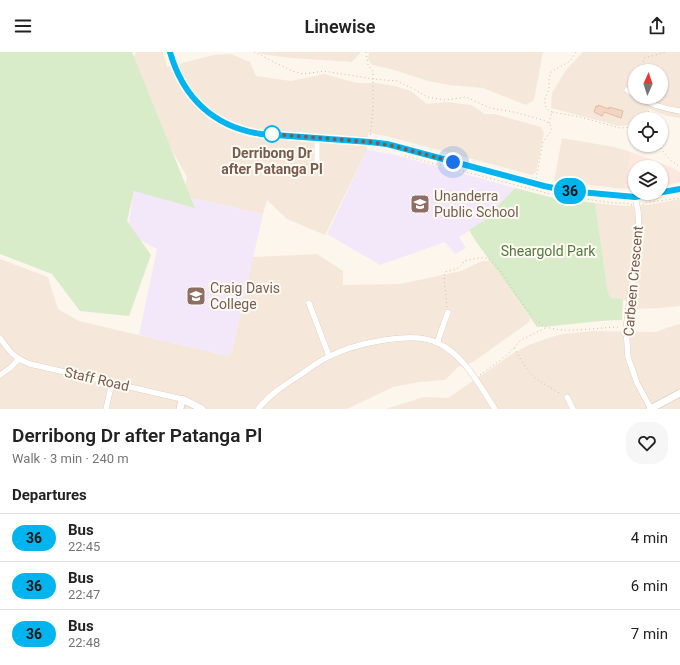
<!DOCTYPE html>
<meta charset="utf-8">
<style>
body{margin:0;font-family:Roboto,sans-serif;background:#f6f6f6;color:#222;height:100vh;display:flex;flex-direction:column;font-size:15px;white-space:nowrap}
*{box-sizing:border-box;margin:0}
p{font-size:13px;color:#767676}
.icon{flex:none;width:22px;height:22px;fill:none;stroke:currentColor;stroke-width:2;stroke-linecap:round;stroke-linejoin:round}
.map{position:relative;height:357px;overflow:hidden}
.sheet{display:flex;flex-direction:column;background:#fff;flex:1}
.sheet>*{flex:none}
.badge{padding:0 8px;border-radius:13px;font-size:14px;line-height:26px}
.needle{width:26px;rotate:3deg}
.tools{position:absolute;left:628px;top:12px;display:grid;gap:8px}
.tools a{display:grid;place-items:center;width:40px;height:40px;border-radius:50%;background:#fff;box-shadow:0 1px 3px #0004;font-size:20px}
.you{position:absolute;width:20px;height:20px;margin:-10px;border:3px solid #fff;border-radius:50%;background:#1a73e8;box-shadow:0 0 0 6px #1a73e833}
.map>.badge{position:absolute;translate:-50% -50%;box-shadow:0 0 0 2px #fff}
h2{padding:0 12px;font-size:15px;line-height:36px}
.round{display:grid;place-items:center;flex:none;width:42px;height:42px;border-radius:16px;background:#f6f6f6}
.summary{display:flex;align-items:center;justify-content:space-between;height:68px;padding:0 12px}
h1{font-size:19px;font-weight:600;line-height:30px}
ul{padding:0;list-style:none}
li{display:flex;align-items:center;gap:12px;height:48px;padding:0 12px;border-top:1px solid #e0e0e0}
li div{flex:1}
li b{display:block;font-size:15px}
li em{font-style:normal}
li .badge{min-width:44px;font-weight:700;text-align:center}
header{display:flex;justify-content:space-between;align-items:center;height:52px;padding:0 12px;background:#fff;font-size:18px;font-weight:600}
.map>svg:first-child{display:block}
.residential{fill:#f5e8da;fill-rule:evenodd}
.commercial{fill:#fde8e0}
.education{fill:#f3e8fa}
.green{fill:#d8ecc9}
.building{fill:#f3d5c3;stroke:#e6bba3}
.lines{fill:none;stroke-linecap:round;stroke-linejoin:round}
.lane-casing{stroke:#d1beb0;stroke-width:3.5}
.street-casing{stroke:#d1beb0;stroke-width:6}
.secondary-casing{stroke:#d6c0b0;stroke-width:8}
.path{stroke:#d9b8a5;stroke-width:1;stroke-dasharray:1 3;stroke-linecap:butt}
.lane{stroke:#fff;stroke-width:2.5}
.street{stroke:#fff;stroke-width:5.5}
.secondary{stroke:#fff;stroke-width:7}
.line-casing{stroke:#fff;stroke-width:9}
.line{stroke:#00b5ef;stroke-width:6}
.walk{stroke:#7a5c4d;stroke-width:4;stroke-dasharray:0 7.2}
.stop-dot{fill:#fff;stroke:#00b5ef;stroke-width:2}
.labels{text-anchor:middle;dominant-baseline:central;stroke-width:4;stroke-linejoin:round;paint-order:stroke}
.stop-label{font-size:14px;font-weight:bold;fill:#7a5c4d;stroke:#fffaf3}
.education-label{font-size:14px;fill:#785e54;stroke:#fffaf3;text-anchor:start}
.park-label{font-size:14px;fill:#537a41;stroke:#fffaf3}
.street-label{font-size:14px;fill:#7a5c4d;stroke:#fffaf3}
</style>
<header><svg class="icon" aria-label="menu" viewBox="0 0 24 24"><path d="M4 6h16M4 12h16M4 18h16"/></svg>Linewise<svg class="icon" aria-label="share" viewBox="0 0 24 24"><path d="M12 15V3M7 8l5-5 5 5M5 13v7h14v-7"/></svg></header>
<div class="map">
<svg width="680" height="357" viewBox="0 0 680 357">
<rect width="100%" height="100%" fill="#fdf6ec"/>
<g class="residential">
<path d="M136,0H163L167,15L213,3L231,2L250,10L256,24L291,29L324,22L357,31H376L395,34L411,39L427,52L447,50L471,53L485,62H495L541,75L544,81L536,120L532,123L390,85L368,81L367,98L325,183L287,167L267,148L263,162L183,144L187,125L128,20Z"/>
<path d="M258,0H361L352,10L291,6L260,2Z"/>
<path d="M369,0H543L534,48L526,53L483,36L449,33L428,29L391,17L372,13L368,7Z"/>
<path d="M583,0H680V66L667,64L649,57L642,67H635V73L619,74L551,56L552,41L566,18ZM635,19H661V45H635Z"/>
<path d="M562,86L614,95L631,100L625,137L554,129Z"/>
<path d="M680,147V254L659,256L637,257L623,247L611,246L608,241L595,151L625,154L648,153Z"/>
<path d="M317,202L343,219V233L400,232L461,219L482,209H490L530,266L529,270L473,310L458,315L445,328L419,330L393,335L347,357H0V207L48,225L58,257L79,269L228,304L232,299L253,205Z"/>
<path d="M680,272V357H385L424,345L448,346L512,302L529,293L548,286L563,282L593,279L656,280L669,275Z"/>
</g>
<path class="commercial" d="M631,100L671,115L680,120V130L661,135V115H635V137H625Z"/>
<g class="education">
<path d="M367,98L392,102L515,136L485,169L459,185L466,196L455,202L445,190L380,213L327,182Z"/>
<path d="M135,133L263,162L232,299L228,304L139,283L157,197L127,181Z"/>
</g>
<g class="green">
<path d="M0,0H132L195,156L134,139L127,169L151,203L129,264L80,259L52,222L0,202Z"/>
<path d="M515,136L550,145L595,151L608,241L611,246L623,247L622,268C593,268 565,274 537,275L475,188L469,178L485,168Z"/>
</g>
<path class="building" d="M598,53L609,57V55L623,59L621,66L604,60L602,64L594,60L596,54L598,55Z"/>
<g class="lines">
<g class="lane-casing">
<path id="lane" d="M661,122L662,119"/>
</g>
<g class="street-casing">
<g id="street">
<path d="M170,0C181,38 208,70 248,79C263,83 280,83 296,84C321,86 345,88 370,90L387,92L544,134L569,139L635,145L680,137"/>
<path d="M627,38L635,43"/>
<path d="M638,45C651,53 665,57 680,59"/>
<path d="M317,114V86"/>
<path d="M635,145L638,159L639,179L626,276L628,305L637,331L651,357"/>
<path d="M309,251L329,304"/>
<path d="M0,286C10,300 14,306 30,312L182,347"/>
<path d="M437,291L448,260"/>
<path d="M0,323L10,316L19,307"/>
<path d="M567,345L573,357"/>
<path d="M106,357L112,330"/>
<path d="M258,357C270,342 286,332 303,321C311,315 319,309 328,305C353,292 412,278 438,291C465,304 479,333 495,357"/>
</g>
</g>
<g class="secondary-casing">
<g id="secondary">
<path d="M180,357L182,347L202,357"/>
<path d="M650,357L680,341"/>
</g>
</g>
<g class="path">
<path d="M254,0L292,19L303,22L324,19L373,27L397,29L416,38L427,45L445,48L466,45L490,56L514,60L543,68L549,71L551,75V79L543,90L536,127"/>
<path d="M366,0L368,13L373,19V58L370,85"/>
<path d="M650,19L643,11L644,6L667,0"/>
<path d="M552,60L548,58L545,53V46L549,38V26L551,20L570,9L576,0"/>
<path d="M644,67L650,57"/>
<path d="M549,71L552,60L580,65L620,76L635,75"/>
<path d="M658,93L670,108L680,115"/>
<path d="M405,104L550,142L613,151H627L632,153"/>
<path d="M643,153L644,151L680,146"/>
<path d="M447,255L444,225L445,220C453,218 461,217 464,209C471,208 478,205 485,206C502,209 524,267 547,275C564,282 600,275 620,275"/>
<path d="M514,296L528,319L536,327L561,342"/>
<path d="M480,323L506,304L521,288L547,275"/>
</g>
<use href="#lane" class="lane"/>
<use href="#street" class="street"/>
<use href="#secondary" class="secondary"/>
</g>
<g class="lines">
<g class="line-casing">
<path id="line" d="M170,0C183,46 214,75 261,82L370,90L387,92L544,134L569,139L635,145L680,137"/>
</g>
<use href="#line" class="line"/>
<path class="walk" d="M272,82H271L370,90L394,94L453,110"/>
</g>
<defs>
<g id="school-square" transform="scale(1)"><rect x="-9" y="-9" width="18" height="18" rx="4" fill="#8d6e63" stroke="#fffaf3"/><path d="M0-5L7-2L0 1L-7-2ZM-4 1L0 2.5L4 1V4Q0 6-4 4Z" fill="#fff"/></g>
</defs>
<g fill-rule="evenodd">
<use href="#school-square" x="420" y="152"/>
<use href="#school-square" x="196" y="244"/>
</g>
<circle class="stop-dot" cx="272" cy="82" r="8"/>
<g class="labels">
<g class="stop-label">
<text x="272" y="101">Derribong Dr<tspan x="272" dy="16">after Patanga Pl</tspan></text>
</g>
<g class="education-label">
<text x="434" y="144">Unanderra<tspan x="434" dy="16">Public School</tspan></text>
<text x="210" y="236">Craig Davis<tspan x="210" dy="16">College</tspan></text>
</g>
<g class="park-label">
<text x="548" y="199">Sheargold Park</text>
</g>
<g class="street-label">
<text transform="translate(633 229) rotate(-85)">Carbeen Crescent</text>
<text transform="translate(97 327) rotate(13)">Staff Road</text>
</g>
</g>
</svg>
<div class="tools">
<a><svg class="needle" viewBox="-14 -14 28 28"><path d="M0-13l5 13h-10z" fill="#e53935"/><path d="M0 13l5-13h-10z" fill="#767676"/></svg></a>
<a><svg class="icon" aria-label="locate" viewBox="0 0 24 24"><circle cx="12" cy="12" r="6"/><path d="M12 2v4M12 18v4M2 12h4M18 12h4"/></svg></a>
<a><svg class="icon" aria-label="layers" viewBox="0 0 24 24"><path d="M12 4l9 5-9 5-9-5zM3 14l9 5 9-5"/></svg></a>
</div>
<div class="you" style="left:453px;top:110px"></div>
<b class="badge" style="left:570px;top:139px;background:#00b5ef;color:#111">36</b>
</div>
<section class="sheet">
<div class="summary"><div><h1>Derribong Dr after Patanga Pl</h1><p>Walk · 3 min · 240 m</p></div><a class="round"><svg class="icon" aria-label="heart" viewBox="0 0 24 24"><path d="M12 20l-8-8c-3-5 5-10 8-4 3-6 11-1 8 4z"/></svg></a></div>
<h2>Departures</h2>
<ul>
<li><span class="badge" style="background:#00b5ef;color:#111">36</span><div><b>Bus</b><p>22:45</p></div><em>4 min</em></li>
<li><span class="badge" style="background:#00b5ef;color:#111">36</span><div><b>Bus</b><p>22:47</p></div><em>6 min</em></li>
<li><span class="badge" style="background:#00b5ef;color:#111">36</span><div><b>Bus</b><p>22:48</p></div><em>7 min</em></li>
</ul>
</section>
